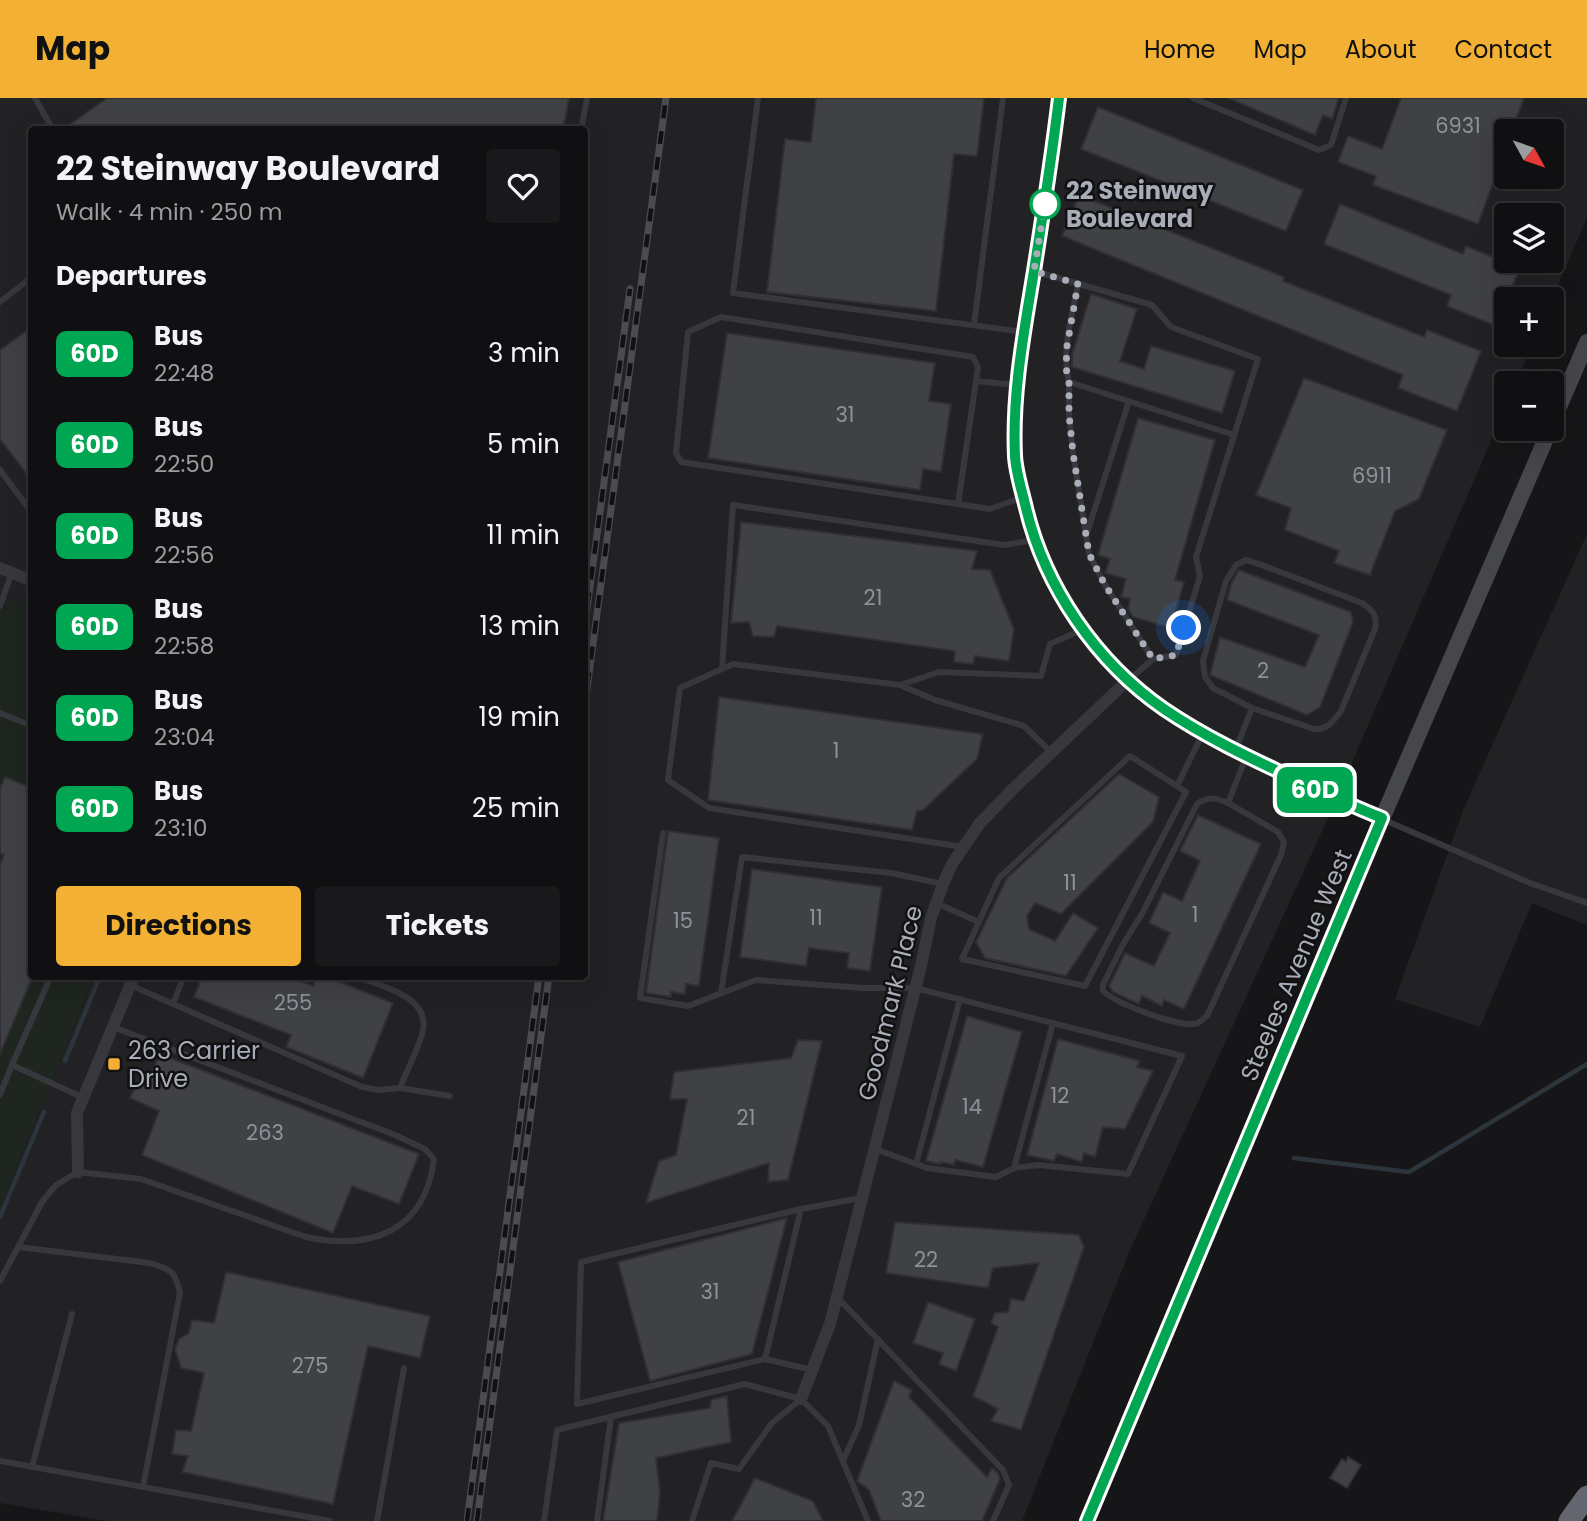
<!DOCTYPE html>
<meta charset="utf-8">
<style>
body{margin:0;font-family:Poppins,sans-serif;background:#19191b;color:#f1f3f6;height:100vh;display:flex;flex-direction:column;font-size:26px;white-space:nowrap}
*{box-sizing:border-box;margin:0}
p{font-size:23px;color:#9c9d9f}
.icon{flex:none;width:38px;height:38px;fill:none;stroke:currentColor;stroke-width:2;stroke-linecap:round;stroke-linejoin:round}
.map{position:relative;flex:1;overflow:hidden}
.sheet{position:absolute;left:28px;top:28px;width:560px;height:854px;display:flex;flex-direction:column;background:#101012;border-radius:7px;box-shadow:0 7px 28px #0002,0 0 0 2px #303032}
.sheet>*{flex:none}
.badge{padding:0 14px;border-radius:10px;font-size:24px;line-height:46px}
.needle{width:46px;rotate:130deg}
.fabs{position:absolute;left:1494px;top:21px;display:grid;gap:14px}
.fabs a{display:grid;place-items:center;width:70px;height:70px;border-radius:7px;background:#101012;box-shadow:0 7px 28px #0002,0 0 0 2px #303032;font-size:35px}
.you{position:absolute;width:35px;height:35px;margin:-18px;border:5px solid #fff;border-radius:50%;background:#1a73e8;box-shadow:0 0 0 10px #1a73e833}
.map>.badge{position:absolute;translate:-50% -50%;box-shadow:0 0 0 4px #fff}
h2{padding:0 28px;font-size:26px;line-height:63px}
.round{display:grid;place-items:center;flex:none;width:74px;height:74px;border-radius:7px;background:#19191b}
.headline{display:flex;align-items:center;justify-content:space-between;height:119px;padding:0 28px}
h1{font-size:33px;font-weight:700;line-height:52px}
.action{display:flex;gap:14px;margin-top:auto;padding:14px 28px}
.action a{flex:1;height:80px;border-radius:7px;background:#f2b134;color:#111;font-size:28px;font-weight:700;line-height:80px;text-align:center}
.action a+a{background:#19191b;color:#f1f3f6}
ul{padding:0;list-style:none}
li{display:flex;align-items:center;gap:21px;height:91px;padding:0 28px}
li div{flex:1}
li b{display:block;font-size:26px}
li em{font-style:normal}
li .badge{min-width:77px;font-weight:700;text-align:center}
header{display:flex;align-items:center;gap:42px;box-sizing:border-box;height:98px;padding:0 35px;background:#f2b134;color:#111}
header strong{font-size:33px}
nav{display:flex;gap:38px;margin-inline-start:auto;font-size:24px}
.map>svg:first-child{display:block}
.built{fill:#222225;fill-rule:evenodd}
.green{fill:#1e261f}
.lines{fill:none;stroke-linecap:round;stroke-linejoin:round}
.stream{stroke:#2c353c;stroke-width:4.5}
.building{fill:#404145;stroke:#303034;stroke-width:2}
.lane{stroke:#37383d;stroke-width:6}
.street{stroke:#37383d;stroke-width:12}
.secondary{stroke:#45474d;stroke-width:16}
.highway{stroke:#63666e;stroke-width:21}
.rail-casing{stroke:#4a4c52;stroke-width:7}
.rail{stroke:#111113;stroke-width:4.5;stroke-dasharray:13;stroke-linecap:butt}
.line-casing{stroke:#fff;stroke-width:16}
.line{stroke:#00a651;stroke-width:10}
.walk{stroke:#a8adb8;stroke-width:7;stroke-dasharray:0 12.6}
.stop-dot{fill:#fff;stroke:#00a651;stroke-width:3.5}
.poi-dot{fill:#f2b134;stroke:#111113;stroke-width:2.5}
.labels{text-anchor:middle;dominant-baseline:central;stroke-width:5;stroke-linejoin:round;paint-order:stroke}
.number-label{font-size:21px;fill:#8e929b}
.stop-label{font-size:24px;font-weight:bold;fill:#a8adb8;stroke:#111113;text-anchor:start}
.street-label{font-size:24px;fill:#a8adb8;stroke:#111113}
.poi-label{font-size:24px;fill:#a8adb8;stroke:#111113;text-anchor:start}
</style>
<header>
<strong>Map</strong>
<nav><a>Home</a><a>Map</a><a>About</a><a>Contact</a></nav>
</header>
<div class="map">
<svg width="1587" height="1423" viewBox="0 0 1587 1423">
<rect width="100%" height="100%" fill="#161618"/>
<g class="built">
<path d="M0,0H1587V120L1552,201H1507V247H1532L1516,285H1507V306L1324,729L1130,1152L1022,1423H107L0,1405V1111L94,879L584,878L585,775L584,32H32L31,510L0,497ZM1507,33H1552V79H1507ZM1507,117H1552V163H1507Z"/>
<path d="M1587,436V827L1532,805L1480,929L1395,901L1464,710Z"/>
</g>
<path class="green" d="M0,497L31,510L32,878L94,879L0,1111Z"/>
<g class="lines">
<g class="stream">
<path d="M584,83L588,54"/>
<path d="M65,963L100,878"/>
<path d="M1294,1060L1409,1074L1587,966"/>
<path d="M0,1119L44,1014"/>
</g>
</g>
<g class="building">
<path d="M107,0H569L563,32H62Z"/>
<path d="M816,0H984L977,58L954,56L936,213L767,194L785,41L811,44Z"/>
<path d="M1228,0H1339L1332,21L1323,17L1315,37Z"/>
<path d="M1401,0H1524L1512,33H1507V47L1478,126L1373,87L1376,78L1338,64L1348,38L1382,51Z"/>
<path d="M1098,9L1303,92L1286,133L1081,51Z"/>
<path d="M1079,97L1284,179L1283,183L1424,239L1427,232L1481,253L1457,313L1398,290L1403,277L1062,138Z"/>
<path d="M1340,106L1463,156L1466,148L1520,170L1496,228L1447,208L1451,197L1324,146Z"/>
<path d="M1091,196L1137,211L1120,263L1144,271L1151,248L1235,273L1222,315L1072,269V257Z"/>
<path d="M32,229V383L0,341V252Z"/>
<path d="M727,235L935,265L929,303L951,306L941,374L923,371L920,392L708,360Z"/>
<path d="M1304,280L1447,332L1419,401L1395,413L1370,477L1334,465L1339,453L1285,432L1291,410L1256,397Z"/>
<path d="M1138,320L1215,342L1175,482L1184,484L1171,530L1133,519L1128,511L1130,501L1121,499L1126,481L1105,475L1110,461L1098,457Z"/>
<path d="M741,424L977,453L972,471L990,472L1014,531L1009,563L975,558L973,566L954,564L955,553L777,528L774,539L753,538L749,524L731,525Z"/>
<path d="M1239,472L1351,514L1353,524L1320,609L1307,617L1210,577L1220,539L1305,569L1319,537L1227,502L1232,484Z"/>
<path d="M719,599L983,636L977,661L923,712L917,713L912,732L708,702Z"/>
<path d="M1119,676L1159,699L1153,724L1061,816L1035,805L1027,818L1029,831L1055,843L1073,815L1098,830L1066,878L985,860L976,844L1007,780Z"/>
<path d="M5,679L32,690V880L0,956V767L4,757L0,755V690Z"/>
<path d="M1198,717L1261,746L1184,911L1164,902L1162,908L1142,898L1139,906L1113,894L1109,888L1125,855L1154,868L1170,835L1149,825L1163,794L1182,803L1200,763L1180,753Z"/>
<path d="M668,733L719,740L699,888L686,886L685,896L671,894V899L646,895Z"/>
<path d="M752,771L882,789L870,873L847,870L849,855L809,850L806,868L740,859Z"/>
<path d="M202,878H289L313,888L316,878H325L393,905L363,980L286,949L291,937L194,899Z"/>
<path d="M967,918L1022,934L983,1069L955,1062L954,1067L941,1064L940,1066L926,1063Z"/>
<path d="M1058,941L1140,963L1137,969L1153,973L1125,1031L1103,1029L1095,1059L1084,1055L1082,1064L1057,1056L1054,1063L1027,1057Z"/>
<path d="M798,942L822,943L788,1082L768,1084L769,1065L646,1105L659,1063L676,1057L687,1001H670L674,974L791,960Z"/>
<path d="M160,956L419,1056L399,1106L352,1088L333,1135L142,1057L159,1013L130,1000L143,973L151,976Z"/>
<path d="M787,1120L752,1256L650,1283L618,1164Z"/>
<path d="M895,1124L1079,1137L1084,1149L1021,1332L991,1323L998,1311L973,1298L998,1229L991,1225L995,1215L1008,1214L1011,1201L1024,1203L1039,1165L993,1170L988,1190L886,1175Z"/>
<path d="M226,1174L430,1218L420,1260L368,1248L333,1406L182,1374L188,1358L172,1356L176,1332L191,1333L204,1275L181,1270L175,1251L179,1241L189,1235L192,1222L214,1225Z"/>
<path d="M928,1204L975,1221L956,1273L939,1266L943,1255L913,1245Z"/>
<path d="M894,1283L912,1292L909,1299L987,1379L992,1370L998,1375L1000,1381L982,1423H881L869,1392L857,1383Z"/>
<path d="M727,1298L731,1344L656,1360L660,1395L657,1423H603L619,1325L710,1310L711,1302Z"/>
<path d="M1348,1359L1361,1367L1347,1390L1330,1380L1342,1361L1346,1364Z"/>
<path d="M755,1380L813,1403L823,1423H732Z"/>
</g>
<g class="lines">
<g class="lane">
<path d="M35,0L53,32"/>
<path d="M758,0L733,195L1024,234"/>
<path d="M1193,0L1319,52L1331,47L1346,0"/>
<path d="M581,32L587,0"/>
<path d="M1034,173L1152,207L1171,229L1258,261L1196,459L1200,478L1176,557L1153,561L1130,581"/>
<path d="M0,204L32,179"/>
<path d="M974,227L1003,0"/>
<path d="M1069,284C1061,252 1072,218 1078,186"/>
<path d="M1016,287L976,283L978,269L973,259L721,219L688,234L676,355L681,364L990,411L1023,399"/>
<path d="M0,372L32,415"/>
<path d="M958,406L976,283"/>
<path d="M1088,432L1129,303"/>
<path d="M0,508L12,474"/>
<path d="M1153,561L1105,487L1089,456L1073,355L1069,316V284L1234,337"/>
<path d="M722,571L733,407L1004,447L1035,442"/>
<path d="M900,587L939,574L1041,578L1050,546L1082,532"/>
<path d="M0,615L32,628"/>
<path d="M1235,653L1252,610L1314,631C1328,632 1333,623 1341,613L1375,531C1378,517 1373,513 1362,505L1259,466L1246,462L1236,467L1226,483L1203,563L1205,579L1213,590L1252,610"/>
<path d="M1177,688L1186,694L1085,888L962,861L999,780L1130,658L1177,688L1203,635"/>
<path d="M1228,705C1216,700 1209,698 1197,706L1143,814L1122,848L1103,887V893C1116,906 1182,931 1198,925C1200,924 1205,919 1207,918L1281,757L1284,744L1278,734L1228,705L1246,659"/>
<path d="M1382,721L1530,785L1587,805"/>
<path d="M663,735L640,900L688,908L756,882L863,890H915L1182,958L1128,1076L1039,1067L1014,1070L996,1079L927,1070L875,1051"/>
<path d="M963,749L709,710L668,682L680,590L733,566L900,587L935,602L1024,628L1052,655"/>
<path d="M936,805L979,824"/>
<path d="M130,887L362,989L379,992L400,990C407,971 419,951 423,932C430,898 378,887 355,878"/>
<path d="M721,895L742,759L891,775L943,786"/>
<path d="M173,906L184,878"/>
<path d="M12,967L51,878"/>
<path d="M400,990L450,998"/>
<path d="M0,997L12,967L84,1000"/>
<path d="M916,1066L960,901"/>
<path d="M1014,1070L1053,925"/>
<path d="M18,1149L150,1165C172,1172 175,1173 180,1195L143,1389"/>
<path d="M0,1183L42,1104L56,1087L78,1074L141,1081L306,1139C372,1153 425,1133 434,1061L425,1051L395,1037L113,929"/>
<path d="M838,1200L1003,1372L1009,1387L993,1423"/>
<path d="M765,1261L801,1111"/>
<path d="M812,1272L765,1261L577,1306L581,1164L801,1111L861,1100"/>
<path d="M0,1363L330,1423"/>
<path d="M843,1363L859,1327L878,1241"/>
<path d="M32,1369L72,1216"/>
<path d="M377,1423L404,1270"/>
<path d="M544,1423L557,1332L745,1286L801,1301L828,1328L868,1423"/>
<path d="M597,1423L611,1319"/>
<path d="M692,1423L711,1365L739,1371L772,1325L800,1302"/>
</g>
<g class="street">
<path d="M1059,0C1052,58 1044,116 1034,173C1024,234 1012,296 1015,358C1016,375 1022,393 1026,410C1045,489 1096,565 1164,611C1205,639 1250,660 1295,681C1324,695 1352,708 1382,721"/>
<path d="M0,470L32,483"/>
<path d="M78,1074L77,1015L134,878"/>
<path d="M801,1301L830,1226L921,868L931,820L943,786L952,766L980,725L1014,690L1129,581"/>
</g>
<g class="secondary">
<path d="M1552,325L1587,244"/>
<path d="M1087,1423L1382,721L1550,331"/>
</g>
<path class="highway" d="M1569,1423L1587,1398"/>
<g class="rail-casing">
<g id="rail">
<path d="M584,533L630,191"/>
<path d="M584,613L666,0"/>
<path d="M467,1423L539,878"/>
<path d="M477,1423L549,878"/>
</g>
</g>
<use href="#rail" class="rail"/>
</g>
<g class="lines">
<g class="line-casing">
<path id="line" d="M1059,0C1052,58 1043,116 1034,173C1024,234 1012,296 1015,358C1016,375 1022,393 1026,410C1045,489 1096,564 1164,611C1205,639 1250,660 1295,681C1324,695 1352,708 1382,720L1087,1423"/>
</g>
<use href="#line" class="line"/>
<path class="walk" d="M1045,106L1034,173L1078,186L1067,248L1066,270L1069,285V316L1073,355L1089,456L1105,487L1153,561L1176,557L1184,530"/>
</g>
<circle class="stop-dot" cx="1045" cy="106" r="14"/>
<rect class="poi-dot" x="107" y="959" width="14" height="14" rx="3.5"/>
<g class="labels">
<g class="number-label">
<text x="1458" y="27">6931</text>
<text x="845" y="316">31</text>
<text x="1372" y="377">6911</text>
<text x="873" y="499">21</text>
<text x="1263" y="572">2</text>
<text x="836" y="652">1</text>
<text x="1070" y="784">11</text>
<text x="1195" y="816">1</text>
<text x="816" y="819">11</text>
<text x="683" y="822">15</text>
<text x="293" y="904">255</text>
<text x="1060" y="997">12</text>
<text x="972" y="1008">14</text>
<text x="746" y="1019">21</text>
<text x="265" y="1034">263</text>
<text x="926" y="1161">22</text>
<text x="710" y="1193">31</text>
<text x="310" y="1267">275</text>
<text x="913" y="1401">32</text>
</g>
<g class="stop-label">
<text x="1066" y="92">22 Steinway<tspan x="1066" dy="28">Boulevard</tspan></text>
</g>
<g class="street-label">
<text transform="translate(1296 867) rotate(-67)">Steeles Avenue West</text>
<text transform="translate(890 905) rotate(-76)">Goodmark Place</text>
</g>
<g class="poi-label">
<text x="128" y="952">263 Carrier<tspan x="128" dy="28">Drive</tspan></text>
</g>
</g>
</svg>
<div class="fabs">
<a><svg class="needle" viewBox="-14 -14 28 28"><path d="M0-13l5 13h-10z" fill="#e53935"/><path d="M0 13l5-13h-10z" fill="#9c9d9f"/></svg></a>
<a><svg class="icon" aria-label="layers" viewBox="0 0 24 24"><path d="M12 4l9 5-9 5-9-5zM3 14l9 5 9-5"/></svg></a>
<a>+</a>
<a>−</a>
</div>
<div class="you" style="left:1184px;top:530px"></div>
<b class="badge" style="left:1315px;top:692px;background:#00a651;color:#fff">60D</b>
<section class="sheet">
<div class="headline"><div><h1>22 Steinway Boulevard</h1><p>Walk · 4 min · 250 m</p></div><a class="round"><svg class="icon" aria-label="heart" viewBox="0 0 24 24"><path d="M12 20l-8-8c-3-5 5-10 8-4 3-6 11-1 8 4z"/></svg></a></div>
<h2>Departures</h2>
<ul>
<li><span class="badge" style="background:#00a651;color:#fff">60D</span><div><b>Bus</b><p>22:48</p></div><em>3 min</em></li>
<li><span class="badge" style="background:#00a651;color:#fff">60D</span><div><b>Bus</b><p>22:50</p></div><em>5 min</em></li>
<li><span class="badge" style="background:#00a651;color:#fff">60D</span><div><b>Bus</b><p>22:56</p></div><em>11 min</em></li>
<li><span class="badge" style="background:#00a651;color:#fff">60D</span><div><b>Bus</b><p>22:58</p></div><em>13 min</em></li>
<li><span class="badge" style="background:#00a651;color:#fff">60D</span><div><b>Bus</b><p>23:04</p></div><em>19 min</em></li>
<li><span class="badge" style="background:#00a651;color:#fff">60D</span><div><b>Bus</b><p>23:10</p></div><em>25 min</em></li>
</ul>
<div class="action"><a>Directions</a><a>Tickets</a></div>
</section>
</div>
